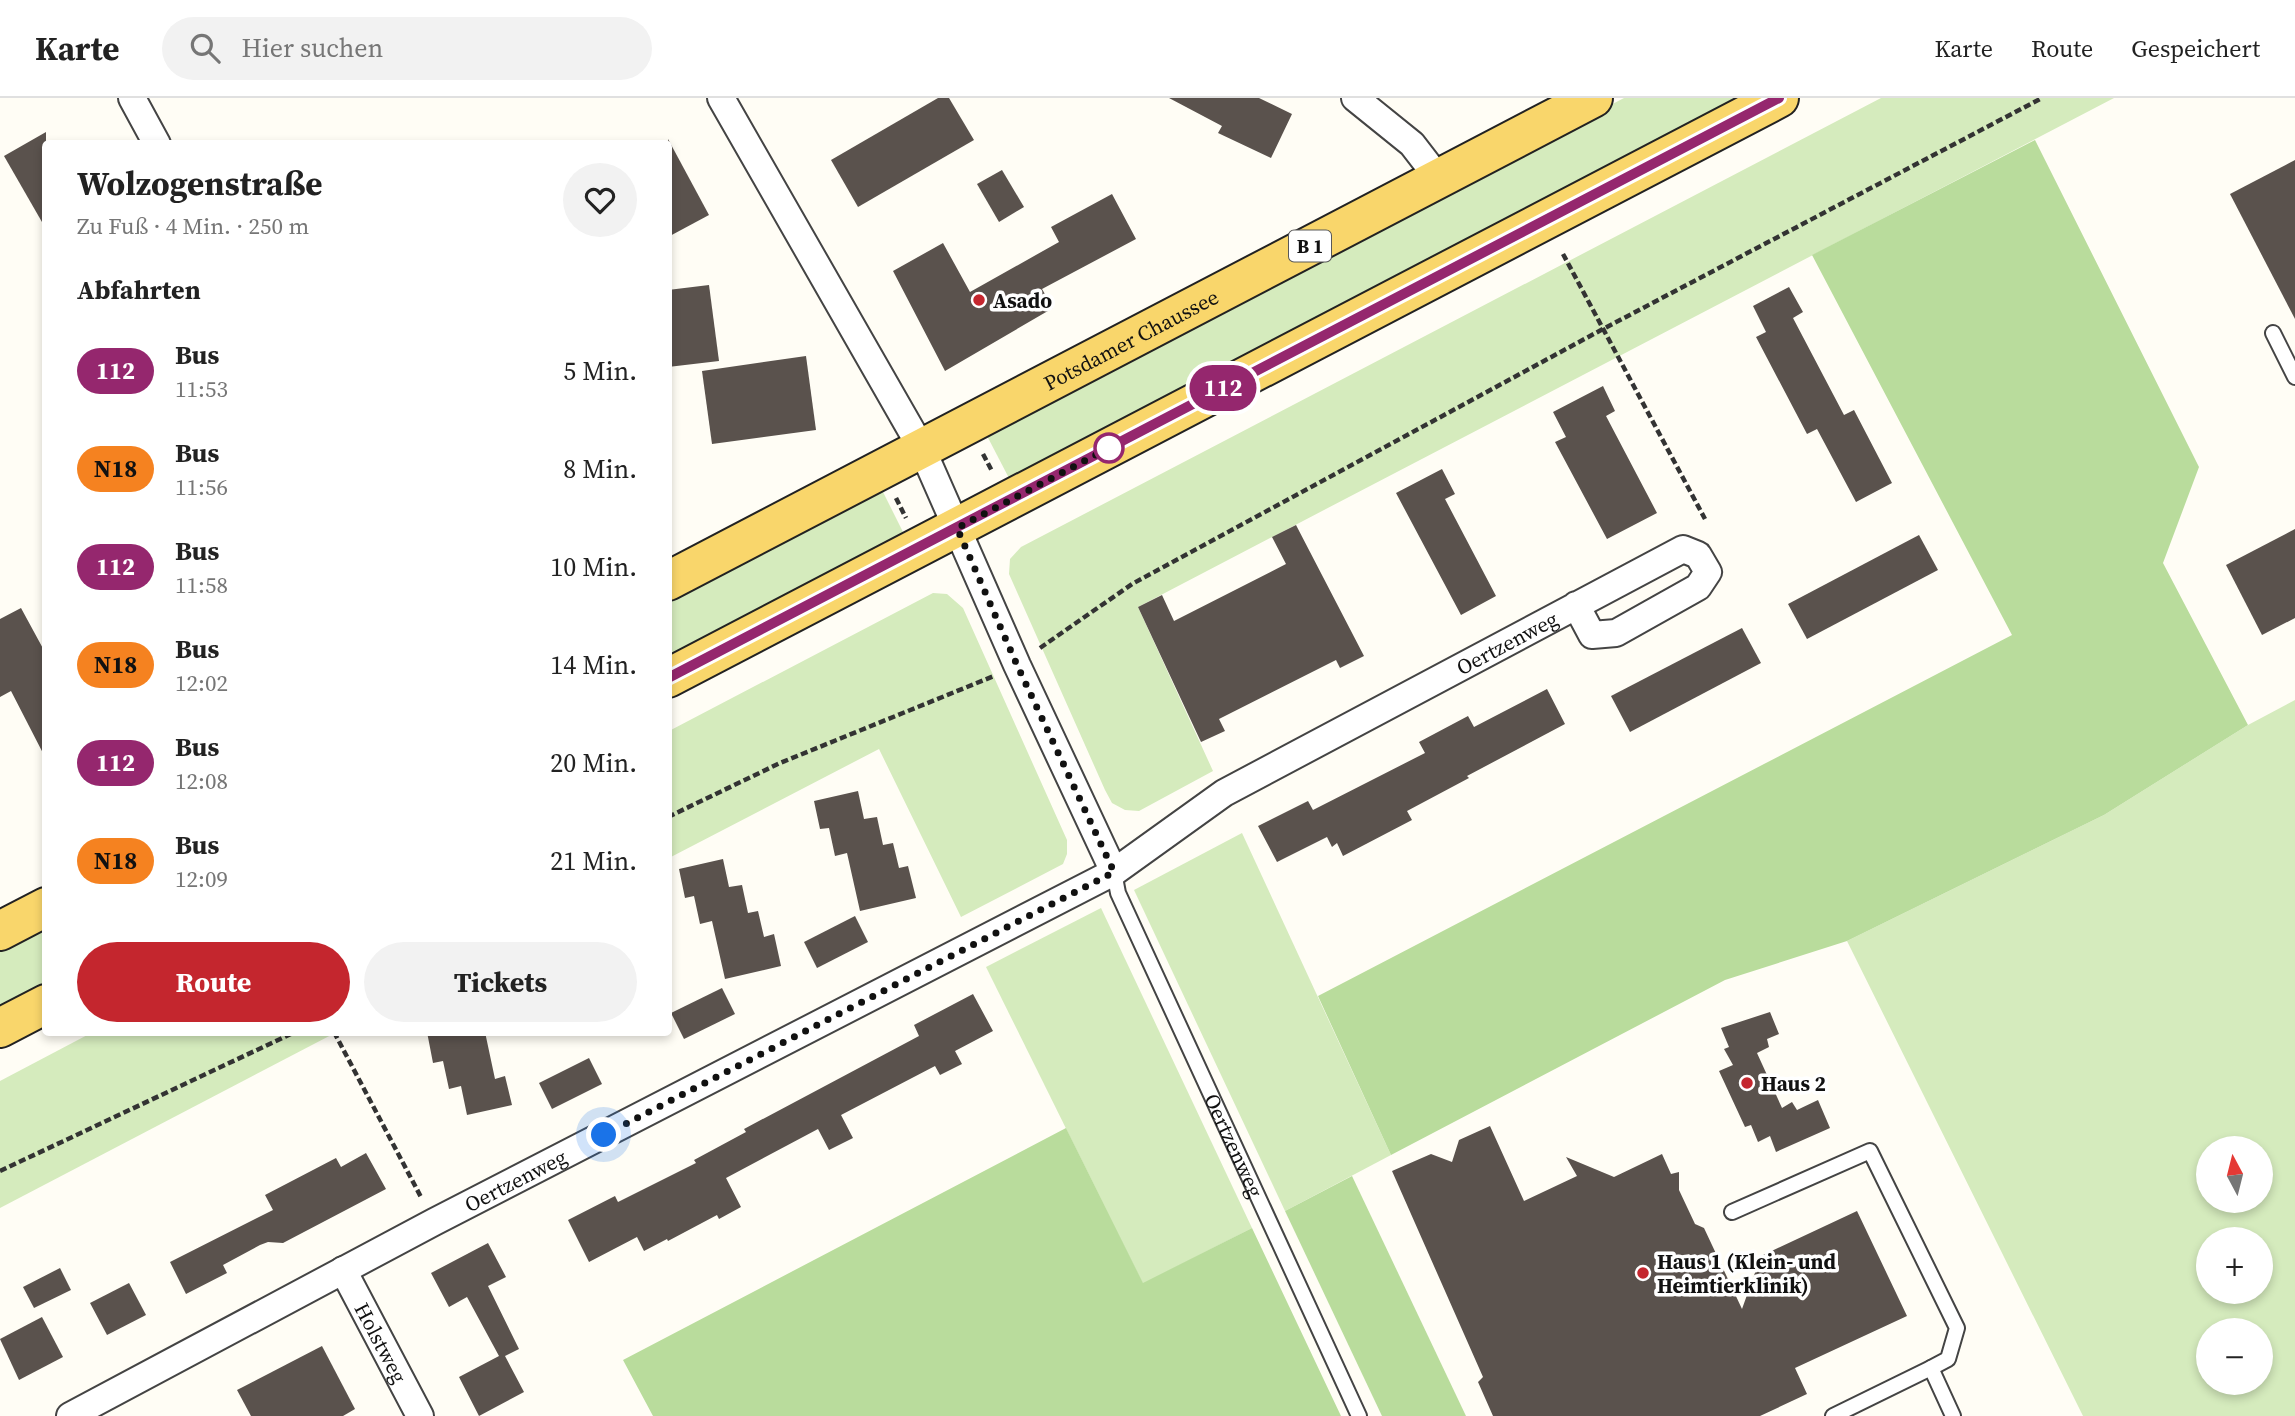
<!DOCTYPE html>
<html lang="de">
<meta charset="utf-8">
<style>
body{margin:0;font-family:"Source Serif 4",serif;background:#f2f2f2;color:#222;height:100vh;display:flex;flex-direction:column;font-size:26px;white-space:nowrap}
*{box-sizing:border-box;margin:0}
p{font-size:23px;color:#767676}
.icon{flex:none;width:38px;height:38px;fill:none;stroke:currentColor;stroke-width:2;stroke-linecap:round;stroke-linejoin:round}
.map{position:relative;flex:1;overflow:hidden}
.drawer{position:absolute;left:42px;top:42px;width:630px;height:896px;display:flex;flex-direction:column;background:#fff;border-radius:7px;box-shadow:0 4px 10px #0003}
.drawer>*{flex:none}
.badge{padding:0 14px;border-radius:23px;font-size:24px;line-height:46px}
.needle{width:46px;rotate:353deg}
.buttons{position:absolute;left:2196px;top:1038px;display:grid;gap:14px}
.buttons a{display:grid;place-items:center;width:77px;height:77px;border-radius:50%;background:#fff;box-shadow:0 4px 10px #0003;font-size:35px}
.you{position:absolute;width:35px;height:35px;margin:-18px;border:5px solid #fff;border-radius:50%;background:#1a73e8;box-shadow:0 0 0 10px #1a73e833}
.map>.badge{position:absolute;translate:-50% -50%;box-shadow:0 0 0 4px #fff}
h2{padding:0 35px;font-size:26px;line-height:63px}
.round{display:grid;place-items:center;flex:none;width:74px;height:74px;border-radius:37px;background:#f2f2f2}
.overview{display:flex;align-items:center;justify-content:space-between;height:119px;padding:0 35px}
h1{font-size:33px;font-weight:700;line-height:52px}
.button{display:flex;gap:14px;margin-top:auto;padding:14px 35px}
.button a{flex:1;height:80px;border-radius:42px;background:#c4262e;color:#fff;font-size:28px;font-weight:700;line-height:80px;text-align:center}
.button a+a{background:#f2f2f2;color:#222}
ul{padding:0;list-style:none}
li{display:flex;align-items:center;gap:21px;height:98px;padding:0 35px}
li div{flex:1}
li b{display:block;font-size:26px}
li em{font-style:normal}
li .badge{min-width:77px;font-weight:700;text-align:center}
header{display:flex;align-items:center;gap:42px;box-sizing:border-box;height:98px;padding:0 35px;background:#fff;border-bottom:2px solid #e0e0e0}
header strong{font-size:33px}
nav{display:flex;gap:38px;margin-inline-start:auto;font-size:24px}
.search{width:490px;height:63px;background:#f2f2f2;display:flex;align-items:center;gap:18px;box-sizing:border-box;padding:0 24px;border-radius:38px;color:#767676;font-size:26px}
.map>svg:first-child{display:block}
.green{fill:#d5ebbd;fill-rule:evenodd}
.forest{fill:#b9dc9c}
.building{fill:#5a524d}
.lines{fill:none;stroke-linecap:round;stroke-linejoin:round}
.lane-casing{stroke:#444;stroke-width:18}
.street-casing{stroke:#444;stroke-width:30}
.primary-casing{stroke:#222;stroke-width:42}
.path{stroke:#333;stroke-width:4.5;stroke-dasharray:7 3.5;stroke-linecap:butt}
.lane{stroke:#fff;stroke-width:14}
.street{stroke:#fff;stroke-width:26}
.primary{stroke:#f9d66b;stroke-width:38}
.line-casing{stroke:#fff;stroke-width:16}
.line{stroke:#95276e;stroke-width:10}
.walk{stroke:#111;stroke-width:7;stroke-dasharray:0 12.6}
.poi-dot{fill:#c4262e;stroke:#fff;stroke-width:2.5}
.stop-dot{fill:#fff;stroke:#95276e;stroke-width:3.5}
.labels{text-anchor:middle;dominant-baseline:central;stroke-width:7;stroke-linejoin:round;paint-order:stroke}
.shield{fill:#fff;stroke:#585858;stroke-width:2}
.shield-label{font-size:19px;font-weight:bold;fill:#111}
.poi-label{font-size:21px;font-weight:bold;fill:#111;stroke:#fff;text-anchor:start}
.street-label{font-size:21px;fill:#111;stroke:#fff}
</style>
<header>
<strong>Karte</strong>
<div class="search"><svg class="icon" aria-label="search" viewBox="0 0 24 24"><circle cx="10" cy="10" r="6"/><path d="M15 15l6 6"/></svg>Hier suchen</div>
<nav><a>Karte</a><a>Route</a><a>Gespeichert</a></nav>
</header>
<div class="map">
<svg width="2295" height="1318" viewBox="0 0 2295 1318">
<rect width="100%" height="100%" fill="#fffdf5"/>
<g class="green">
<path d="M1624,0H1746L1011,384L985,334Z"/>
<path d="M1881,0H2114L1138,509L1213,673L1139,713L1125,712L1112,705L1105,692L1009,476L1010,461L1021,449Z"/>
<path d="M881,390L906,440L669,564V501Z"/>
<path d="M933,495L947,496L963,510L1067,742V756L1063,766L961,819L879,651L669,760V633Z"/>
<path d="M2295,602V1318H2083L1847,843L2104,717L2248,627ZM2208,1050H2261V1102H2208ZM2208,1141H2261V1194H2208ZM2208,1232H2261V1284H2208Z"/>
<path d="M1242,735L1391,1057L1285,1113L1134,792Z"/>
<path d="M1101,810L1252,1130L1143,1186L986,869Z"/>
<path d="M45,827V889L0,913V851Z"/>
<path d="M93,934H335V935L0,1110V983Z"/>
</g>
<g class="forest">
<path d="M2035,42L2199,369L2163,465L2248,627L2104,717L1847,843L1725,882L1391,1057L1318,898L2012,537L1812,157Z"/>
<path d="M1066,1030L1143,1185L1252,1130L1341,1318H653L623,1262Z"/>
<path d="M1352,1078L1466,1318H1382L1285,1113Z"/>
</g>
<g class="building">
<path d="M938,0H949L974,42L858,109L831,62Z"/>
<path d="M1169,0H1259L1292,16L1271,60L1218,35L1222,28Z"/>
<path d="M46,34V131L4,58Z"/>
<path d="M668,41L709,117L668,139Z"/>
<path d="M2295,62V221L2230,96Z"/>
<path d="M1002,72L1024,109L999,124L977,86Z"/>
<path d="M1112,96L1136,141L1042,191L1053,210L945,273L893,173L943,145L970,194L1059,144L1051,129Z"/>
<path d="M709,187L719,263L668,269V192Z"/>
<path d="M1789,189L1803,214L1793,220L1844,317L1854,312L1892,385L1856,404L1817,331L1807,336L1756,239L1766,234L1753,208Z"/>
<path d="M806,258L816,332L712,346L702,273Z"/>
<path d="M1603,288L1615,313L1606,318L1657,415L1607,441L1555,344L1566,339L1553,314Z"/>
<path d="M1442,371L1455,396L1445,401L1496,498L1461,517L1396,395Z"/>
<path d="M1296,427L1364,558L1340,570L1336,562L1219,621L1225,633L1201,644L1138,509L1162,497L1174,523L1286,466L1272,439Z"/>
<path d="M2295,431V520L2262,537L2226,467Z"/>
<path d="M1919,437L1938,472L1807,541L1788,506Z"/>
<path d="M21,510L46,556V661L11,593L0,599V521Z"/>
<path d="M1742,530L1761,565L1630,634L1611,598Z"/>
<path d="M1547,591L1565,626L1467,678L1469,680L1407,713L1412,722L1343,758L1337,745L1332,749L1327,739L1277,764L1258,728L1308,703L1313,712L1425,655L1419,644L1468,618L1474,629Z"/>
<path d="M858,693L864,721L877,719L883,747L893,745L899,770L908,768L916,800L860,813L847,755L835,758L829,730L820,731L814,703Z"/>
<path d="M723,761L729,789L742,787L748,815L758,813L764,839L774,836L781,868L725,881L712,823L700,826L694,798L685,800L679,771Z"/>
<path d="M855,818L868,844L817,870L804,844Z"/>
<path d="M722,890L735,916L684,941L671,915Z"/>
<path d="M973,896L993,933L955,953L962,966L940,977L935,968L841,1017L853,1040L829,1052L818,1031L726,1080L741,1109L719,1121L717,1117L668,1143L667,1141L644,1153L637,1139L589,1164L568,1122L615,1098L618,1104L696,1065L694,1062L746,1034L744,1031L919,938L914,927Z"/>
<path d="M1770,914L1779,936L1767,941L1769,949L1757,955L1782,1010L1792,1004L1797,1012L1818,1002L1830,1030L1776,1054L1770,1038L1758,1044L1751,1027L1745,1029L1719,973L1733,967L1724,951L1729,949L1721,930Z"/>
<path d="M427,934H485L495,981L505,978L512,1007L467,1017L461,988L449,991L443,963L433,965Z"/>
<path d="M589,960L602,986L552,1011L539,985Z"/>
<path d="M1490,1028L1524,1103L1577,1078L1566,1059L1614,1079L1662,1056L1671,1076L1679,1074V1092L1695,1126L1704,1130L1742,1211L1761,1158L1857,1113L1907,1218L1795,1270L1807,1296L1760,1318H1493L1478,1284L1483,1279L1392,1073L1431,1056L1452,1064L1459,1042Z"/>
<path d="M366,1055L386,1091L283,1145L268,1144L260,1147L223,1167L227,1175L186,1196L170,1164L273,1112L265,1097L336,1060L341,1069Z"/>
<path d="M488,1145L506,1179L488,1188L519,1251L505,1258L524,1294L479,1318L459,1279L499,1258L467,1199L449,1209L431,1175Z"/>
<path d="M60,1170L71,1192L34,1210L23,1189Z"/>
<path d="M129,1185L146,1217L107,1237L90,1205Z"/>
<path d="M42,1219L63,1259L19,1282L0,1241Z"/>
<path d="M322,1248L355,1311L343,1318H251L237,1292Z"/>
</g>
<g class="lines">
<g class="lane-casing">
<g id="lane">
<path d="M2273,235L2295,279"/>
<path id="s1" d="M1114,774L1118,795L1359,1318"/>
<path d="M1732,1114L1870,1053L1957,1230L1948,1261L1931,1270"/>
<path d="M1833,1318L1931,1270L1953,1318"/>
</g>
</g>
<g class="street-casing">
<g id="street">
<path d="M132,0L157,46"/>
<path d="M721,0L922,351L1017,567L1114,774"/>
<path d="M1355,0L1412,46L1439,81"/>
<path id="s2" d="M343,1172L420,1318"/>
<path id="s3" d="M70,1318L434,1124L1114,774L1224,695L1683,451L1698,457L1708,474L1698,489L1616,535L1592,537L1576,507"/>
</g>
</g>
<g class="primary-casing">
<g id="primary">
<path id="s4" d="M668,483L1593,0"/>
<path d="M668,580L1779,0"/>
<path d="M0,833L46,809"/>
<path d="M0,930L46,906"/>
</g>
</g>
<g class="path">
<path d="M1563,156L1705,421"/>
<path d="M983,356L992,373"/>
<path d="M896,400L906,420"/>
<path d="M1040,550L1132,486L1603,231L2042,0"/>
<path d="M668,719L780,665L994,578"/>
<path d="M334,934L422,1101"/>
<path d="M0,1073L295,934"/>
</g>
<use href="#lane" class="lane"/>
<use href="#street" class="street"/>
<use href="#primary" class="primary"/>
</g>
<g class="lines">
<g class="line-casing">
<path id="line" d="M668,580L1779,0"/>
</g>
<use href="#line" class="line"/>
<path class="walk" d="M604,1037L1114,774L1017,567L957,430L1109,350"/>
</g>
<g class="poi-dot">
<circle cx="979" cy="202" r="7"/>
<circle cx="1747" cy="985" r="7"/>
<circle cx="1643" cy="1175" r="7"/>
</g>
<circle class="stop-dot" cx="1109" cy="350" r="14"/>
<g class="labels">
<rect class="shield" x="1289" y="132.5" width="42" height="31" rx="5"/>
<g class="shield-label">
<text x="1310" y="148">B 1</text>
</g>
<g class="poi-label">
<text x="993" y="202">Asado</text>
<text x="1761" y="985">Haus 2</text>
<text x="1657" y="1163">Haus 1 (Klein- und<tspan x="1657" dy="24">Heimtierklinik)</tspan></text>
</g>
<g class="street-label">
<text stroke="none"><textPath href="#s4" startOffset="522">Potsdamer Chaussee</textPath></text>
<text stroke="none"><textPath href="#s3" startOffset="1633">Oertzenweg</textPath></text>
<text stroke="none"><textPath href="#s1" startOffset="299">Oertzenweg</textPath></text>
<text stroke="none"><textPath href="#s3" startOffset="504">Oertzenweg</textPath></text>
<text stroke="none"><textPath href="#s2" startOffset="82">Holstweg</textPath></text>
</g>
</g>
</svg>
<div class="buttons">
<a><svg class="needle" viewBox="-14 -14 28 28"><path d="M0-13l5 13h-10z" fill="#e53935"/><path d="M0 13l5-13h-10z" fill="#767676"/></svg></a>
<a>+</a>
<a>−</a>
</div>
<div class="you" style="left:604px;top:1037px"></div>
<b class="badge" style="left:1223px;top:290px;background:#95276e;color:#fff">112</b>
<section class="drawer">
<div class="overview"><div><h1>Wolzogenstraße</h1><p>Zu Fuß · 4 Min. · 250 m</p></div><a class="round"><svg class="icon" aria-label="heart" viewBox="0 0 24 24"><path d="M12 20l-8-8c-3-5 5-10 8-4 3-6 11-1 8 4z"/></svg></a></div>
<h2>Abfahrten</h2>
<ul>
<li><span class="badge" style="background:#95276e;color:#fff">112</span><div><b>Bus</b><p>11:53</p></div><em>5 Min.</em></li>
<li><span class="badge" style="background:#f58220;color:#111">N18</span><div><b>Bus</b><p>11:56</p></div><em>8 Min.</em></li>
<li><span class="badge" style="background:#95276e;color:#fff">112</span><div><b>Bus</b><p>11:58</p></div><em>10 Min.</em></li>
<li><span class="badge" style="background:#f58220;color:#111">N18</span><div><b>Bus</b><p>12:02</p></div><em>14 Min.</em></li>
<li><span class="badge" style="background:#95276e;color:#fff">112</span><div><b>Bus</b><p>12:08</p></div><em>20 Min.</em></li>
<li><span class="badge" style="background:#f58220;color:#111">N18</span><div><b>Bus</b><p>12:09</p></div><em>21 Min.</em></li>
</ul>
<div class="button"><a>Route</a><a>Tickets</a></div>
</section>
</div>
